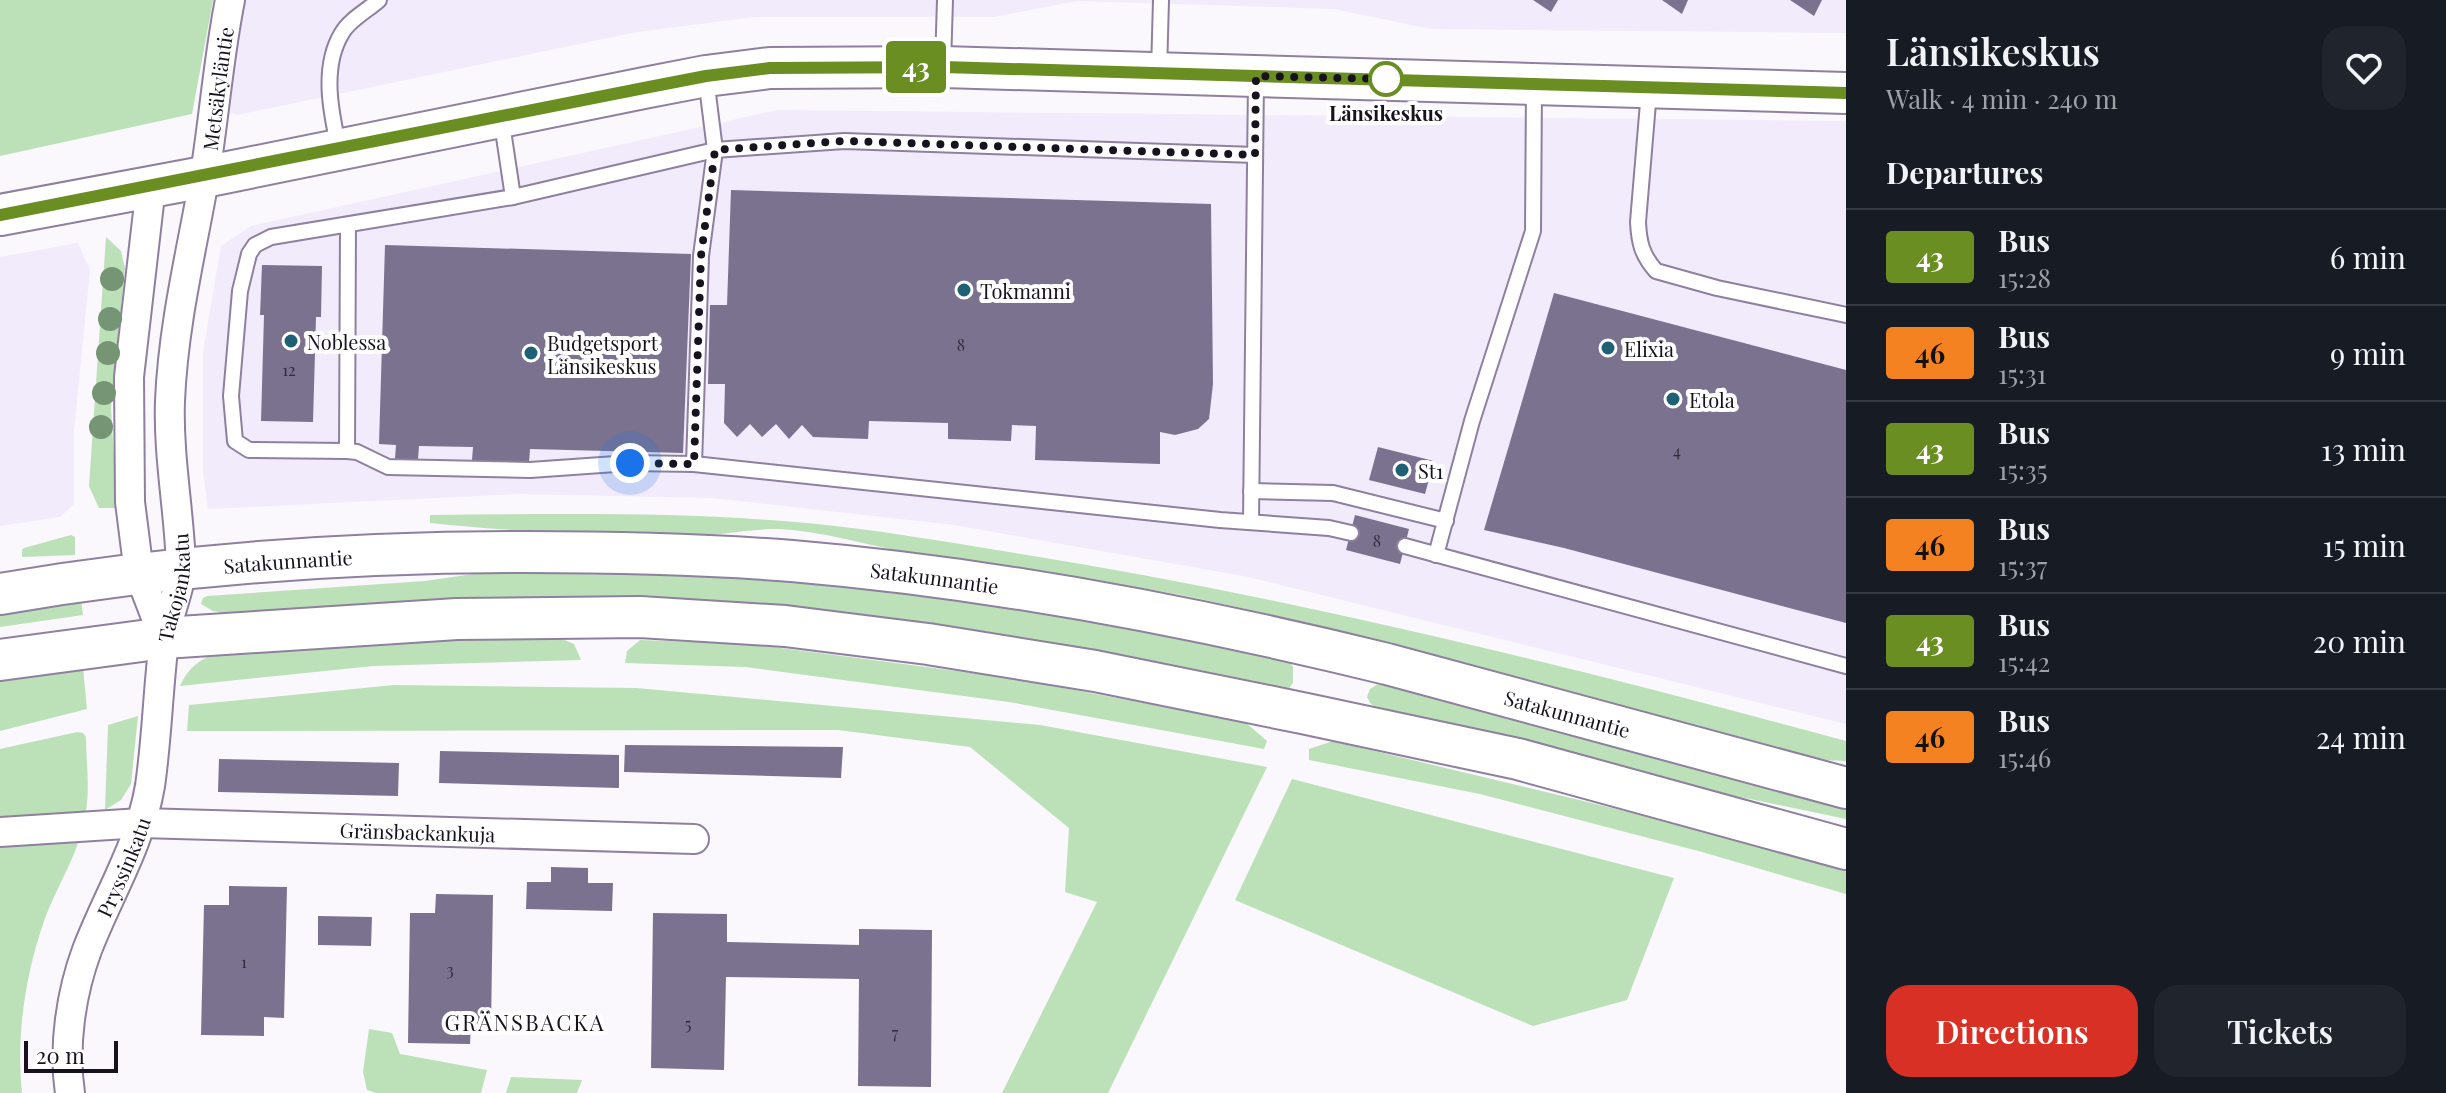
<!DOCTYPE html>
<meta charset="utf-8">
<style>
body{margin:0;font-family:"Playfair Display",serif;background:#20242c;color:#f1f3f6;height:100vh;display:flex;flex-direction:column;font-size:30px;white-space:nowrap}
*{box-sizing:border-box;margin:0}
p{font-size:26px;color:#9ea1a6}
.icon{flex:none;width:44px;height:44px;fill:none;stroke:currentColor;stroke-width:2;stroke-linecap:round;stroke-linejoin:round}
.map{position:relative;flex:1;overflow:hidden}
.panel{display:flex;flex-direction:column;background:#171b24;width:600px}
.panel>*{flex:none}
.badge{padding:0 16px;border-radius:6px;font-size:28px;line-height:52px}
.scale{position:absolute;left:24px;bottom:20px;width:94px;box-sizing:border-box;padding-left:8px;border:4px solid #17121d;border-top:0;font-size:22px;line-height:28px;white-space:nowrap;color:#17121d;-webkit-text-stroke:6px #fff;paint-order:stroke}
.you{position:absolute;width:40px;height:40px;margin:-20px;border:6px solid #fff;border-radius:50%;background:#1a73e8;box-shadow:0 0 0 12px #1a73e833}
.map>.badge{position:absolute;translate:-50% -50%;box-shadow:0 0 0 4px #fff}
h2{padding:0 40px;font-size:30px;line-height:72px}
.round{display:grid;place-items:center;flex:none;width:84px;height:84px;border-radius:24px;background:#20242c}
.overview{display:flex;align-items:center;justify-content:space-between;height:136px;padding:0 40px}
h1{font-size:38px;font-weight:600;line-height:60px}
.button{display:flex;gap:16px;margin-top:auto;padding:16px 40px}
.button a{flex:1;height:92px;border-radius:24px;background:#d93025;color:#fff;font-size:32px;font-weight:600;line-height:92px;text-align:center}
.button a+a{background:#20242c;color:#f1f3f6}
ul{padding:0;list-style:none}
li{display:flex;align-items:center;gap:24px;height:96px;padding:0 40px;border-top:2px solid #363941}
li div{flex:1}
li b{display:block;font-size:30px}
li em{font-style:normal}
li .badge{min-width:88px;font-weight:700;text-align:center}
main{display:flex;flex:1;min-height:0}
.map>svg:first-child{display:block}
.built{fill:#f2ebfb}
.green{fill:#bce1b8}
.building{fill:#7b7290}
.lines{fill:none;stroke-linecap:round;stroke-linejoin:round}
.lane-casing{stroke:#8e809e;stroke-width:18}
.street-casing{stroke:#8e809e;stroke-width:32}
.secondary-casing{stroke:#8e809e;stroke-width:44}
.lane{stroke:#fff;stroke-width:14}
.street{stroke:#fff;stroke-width:28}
.secondary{stroke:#fff;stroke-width:40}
.tree{fill:#759575}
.line-casing{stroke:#fff;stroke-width:18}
.line{stroke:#6b8e23;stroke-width:12}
.walk{stroke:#17121d;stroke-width:8;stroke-dasharray:0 14.4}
.stop-dot{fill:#fff;stroke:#6b8e23;stroke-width:4}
.poi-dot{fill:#1e6174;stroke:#fff;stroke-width:3}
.labels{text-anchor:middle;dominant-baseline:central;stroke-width:8;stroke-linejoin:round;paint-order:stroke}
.number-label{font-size:16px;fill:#302a3a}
.street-label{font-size:20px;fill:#17121d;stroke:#fff}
.stop-label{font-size:20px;font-weight:bold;fill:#17121d;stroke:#fff}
.poi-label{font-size:20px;fill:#17121d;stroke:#fff;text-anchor:start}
.neighbourhood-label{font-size:22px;letter-spacing:2px;fill:#17121d;stroke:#fff}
</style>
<main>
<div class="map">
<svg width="1846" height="1093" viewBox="0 0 1846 1093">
<rect width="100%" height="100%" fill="#faf7fd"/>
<g class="built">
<path d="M245,0H1846V33L1431,29L1334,9L1077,1L994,17H755L637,32L237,115L227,111L224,104Z"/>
<path d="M778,110L1846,121V724L1249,577L954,525L712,498L519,494L208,509L203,472V352L221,246L251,226Z"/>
<path d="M78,243L90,270L74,431V504L60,517L0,526V257Z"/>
</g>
<g class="green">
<path d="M0,0H213L192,114L0,156Z"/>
<path d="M106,237L121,251L125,268L111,408L117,508H99L89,486Z"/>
<path d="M430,515C565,514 701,511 835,526C897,533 959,544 1021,554C1300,599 1573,667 1846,741V761L1823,760L1769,748C1590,699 1412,647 1232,606C1134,583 1033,573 934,558C886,550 840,535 792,530C755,526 720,537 683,536C599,535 514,532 430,523Z"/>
<path d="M71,535L75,537V555L22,557V550L24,548Z"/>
<path d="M501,570L652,571L790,579L1108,621L1287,657L1293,667V683L1287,691L425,602L226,613L213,611L201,604L203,598L207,596L425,581Z"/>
<path d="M81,600L83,615L0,627V611Z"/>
<path d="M555,636L574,644L581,660L373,666L180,686C189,666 201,659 221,651Z"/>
<path d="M640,640L750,644L1010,678L1245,722L1267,741L1264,749L1009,702L746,667L625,663L627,651Z"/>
<path d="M83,668L87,709L0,731V676Z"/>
<path d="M1378,684L1529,722L1846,807V819L1697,788L1521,746L1374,706L1370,703L1367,697L1370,689Z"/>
<path d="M394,685L636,688L1040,725L1267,767L1108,1093H1002L1097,902L1065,892L1069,828L970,747L838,730L187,731L189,705Z"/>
<path d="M138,716L131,784L121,800L105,810L108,725Z"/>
<path d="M77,732L83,733L86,737C86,761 90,787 86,811C81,852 56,886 43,924C25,977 16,1037 22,1093H0V749Z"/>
<path d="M1333,741L1696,828L1846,870V894L1702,852L1480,794L1309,760V749Z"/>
<path d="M1292,779L1674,878L1627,1000L1533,1026L1235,900Z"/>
<path d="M369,1029L392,1033L400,1054L487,1070L481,1093H376L367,1090L363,1072Z"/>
<path d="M511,1077L582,1080L577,1093H506Z"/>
</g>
<g class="building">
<path d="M1533,0H1558L1551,12Z"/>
<path d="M1662,0H1688L1682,14Z"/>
<path d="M1790,0H1822L1814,16Z"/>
<path d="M731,190L1211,204L1213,384L1209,419L1198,429L1175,435L1160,432V464L1035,460L1036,426L1012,425L1011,441L948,439V423L869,421L868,439L813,437L802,425L789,439L776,424L762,437L750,424L737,437L724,423L725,384H708L710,305H727Z"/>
<path d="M385,245L691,254L683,453L530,449L529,463L472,460L473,447L419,446L418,459H395L396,445L379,444Z"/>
<path d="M262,265L322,266L321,317H316L313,422L261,421L264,315H260Z"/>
<path d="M1554,293L1846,370V623L1564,548L1484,530Z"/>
<path d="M1378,447L1434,461L1425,494L1369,480Z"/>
<path d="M1355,515L1409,529L1400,564L1346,550Z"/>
<path d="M625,745L843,747L841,778L624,772Z"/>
<path d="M440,751L619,755V788L439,783Z"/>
<path d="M219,759L399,763L398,796L218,792Z"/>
<path d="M551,867L588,868V883H613L612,911L526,909L527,882H551Z"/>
<path d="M229,886L287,887L284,1018L264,1017V1036L201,1035L204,905H229Z"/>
<path d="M436,894L493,895L491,1026L471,1025L470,1044L408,1043L410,913H435Z"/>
<path d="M653,913L727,914V942L859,945V929L932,930L931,1087L858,1086L859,979L726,977L724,1070L651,1068Z"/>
<path d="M318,916L372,917L371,946L318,945Z"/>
</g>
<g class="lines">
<g class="lane-casing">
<g id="lane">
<path d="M943,64L945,0"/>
<path d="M1159,72L1161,0"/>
<path d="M1649,91L1638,222C1639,243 1642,255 1656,271L1717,288L1846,315"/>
<path d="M339,149C331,113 321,67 342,33C349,20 368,10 379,0"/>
<path d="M513,197L715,150L844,141L1255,155"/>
<path d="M348,225L347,451L249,450L235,441L231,396L240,291L249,254L255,245L271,237L513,197L501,117"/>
<path d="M347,451L357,452L388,467L530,470L630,463L694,464L1220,520L1329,528L1351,533"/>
<path d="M694,464L701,256L715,150L706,78"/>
<path d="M1251,491L1333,493L1446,521"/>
<path d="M1251,521L1256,80"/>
<path d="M1405,546L1846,666"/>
<path d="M1436,555L1472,421L1533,231L1534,86"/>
</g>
</g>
<g class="street-casing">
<g id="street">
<path d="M151,186L129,377L130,502L139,573L164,638"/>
<path id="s1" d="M0,832L141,823L694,839"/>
<path id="s2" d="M70,1093C63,1047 71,993 87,950C108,895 140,845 150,786C157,738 158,689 164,641C167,616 181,590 181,565C179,510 168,455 170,401C173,326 191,253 204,180C214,120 218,60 230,0"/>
</g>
</g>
<g class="secondary-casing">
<g id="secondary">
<path d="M0,215L204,177L644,88L706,76L770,68L943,67L1846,93"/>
<path id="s3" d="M0,594C174,564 349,552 525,552C614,552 703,554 792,561C993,578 1192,616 1387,664L1846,788"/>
<path d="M0,660L164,638L457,619L640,617L785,626L928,644L1095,671L1302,713L1518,759L1846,849"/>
</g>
</g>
<use href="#lane" class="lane"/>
<use href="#street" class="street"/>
<use href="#secondary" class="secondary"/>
</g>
<g class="tree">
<circle cx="112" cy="279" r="12"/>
<circle cx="110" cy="319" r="12"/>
<circle cx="108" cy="353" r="12"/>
<circle cx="104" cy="393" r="12"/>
<circle cx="101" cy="427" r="12"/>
</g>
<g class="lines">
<g class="line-casing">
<path id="line" d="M0,215L644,88L706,76L770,68L943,67L1846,93"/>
</g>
<use href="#line" class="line"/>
<path class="walk" d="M630,463L694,464L701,256L715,150L844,141L1255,155L1256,76L1386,79"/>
</g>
<circle class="stop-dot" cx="1386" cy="79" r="16"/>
<g class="poi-dot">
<circle cx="964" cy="290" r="8"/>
<circle cx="291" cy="341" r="8"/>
<circle cx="1608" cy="348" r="8"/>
<circle cx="531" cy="353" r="8"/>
<circle cx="1673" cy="399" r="8"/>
<circle cx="1402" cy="470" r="8"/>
</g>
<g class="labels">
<g class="number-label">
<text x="961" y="344">8</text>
<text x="289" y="369">12</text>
<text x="1677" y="450">4</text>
<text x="1377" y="540">8</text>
<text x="244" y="961">1</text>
<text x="450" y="969">3</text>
<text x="688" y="1023">5</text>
<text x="895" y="1032">7</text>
</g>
<g class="street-label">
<text stroke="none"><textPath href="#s2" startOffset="1026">Metsäkyläntie</textPath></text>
<text stroke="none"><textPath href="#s3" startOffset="290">Satakunnantie</textPath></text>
<text stroke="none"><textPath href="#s2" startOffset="522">Takojankatu</textPath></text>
<text stroke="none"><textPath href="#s3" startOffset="938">Satakunnantie</textPath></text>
<text stroke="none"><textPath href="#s3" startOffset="1586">Satakunnantie</textPath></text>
<text stroke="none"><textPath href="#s1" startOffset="418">Gränsbackankuja</textPath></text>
<text stroke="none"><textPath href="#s2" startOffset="236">Pryssinkatu</textPath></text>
</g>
<g class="stop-label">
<text x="1386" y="112">Länsikeskus</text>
</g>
<g class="poi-label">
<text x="980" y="290">Tokmanni</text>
<text x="307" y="341">Noblessa</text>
<text x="547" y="342">Budgetsport<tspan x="547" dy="23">Länsikeskus</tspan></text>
<text x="1624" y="348">Elixia</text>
<text x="1689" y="399">Etola</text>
<text x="1418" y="470">St1</text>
</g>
<g class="neighbourhood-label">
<text x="525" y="1022">GRÄNSBACKA</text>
</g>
</g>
</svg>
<div class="scale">20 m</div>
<div class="you" style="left:630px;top:463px"></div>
<b class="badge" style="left:916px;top:67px;background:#6b8e23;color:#fff">43</b>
</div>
<section class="panel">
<div class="overview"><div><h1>Länsikeskus</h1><p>Walk · 4 min · 240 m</p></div><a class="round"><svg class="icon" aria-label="heart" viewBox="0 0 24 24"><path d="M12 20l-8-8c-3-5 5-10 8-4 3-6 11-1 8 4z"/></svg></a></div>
<h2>Departures</h2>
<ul>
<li><span class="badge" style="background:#6b8e23;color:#fff">43</span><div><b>Bus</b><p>15:28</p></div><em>6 min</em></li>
<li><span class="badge" style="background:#f58220;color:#111">46</span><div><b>Bus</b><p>15:31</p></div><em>9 min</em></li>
<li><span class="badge" style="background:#6b8e23;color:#fff">43</span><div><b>Bus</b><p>15:35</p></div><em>13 min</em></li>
<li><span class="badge" style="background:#f58220;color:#111">46</span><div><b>Bus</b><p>15:37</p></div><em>15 min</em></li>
<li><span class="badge" style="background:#6b8e23;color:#fff">43</span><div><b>Bus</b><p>15:42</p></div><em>20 min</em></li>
<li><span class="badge" style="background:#f58220;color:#111">46</span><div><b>Bus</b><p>15:46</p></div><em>24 min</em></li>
</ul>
<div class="button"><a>Directions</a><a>Tickets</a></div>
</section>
</main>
